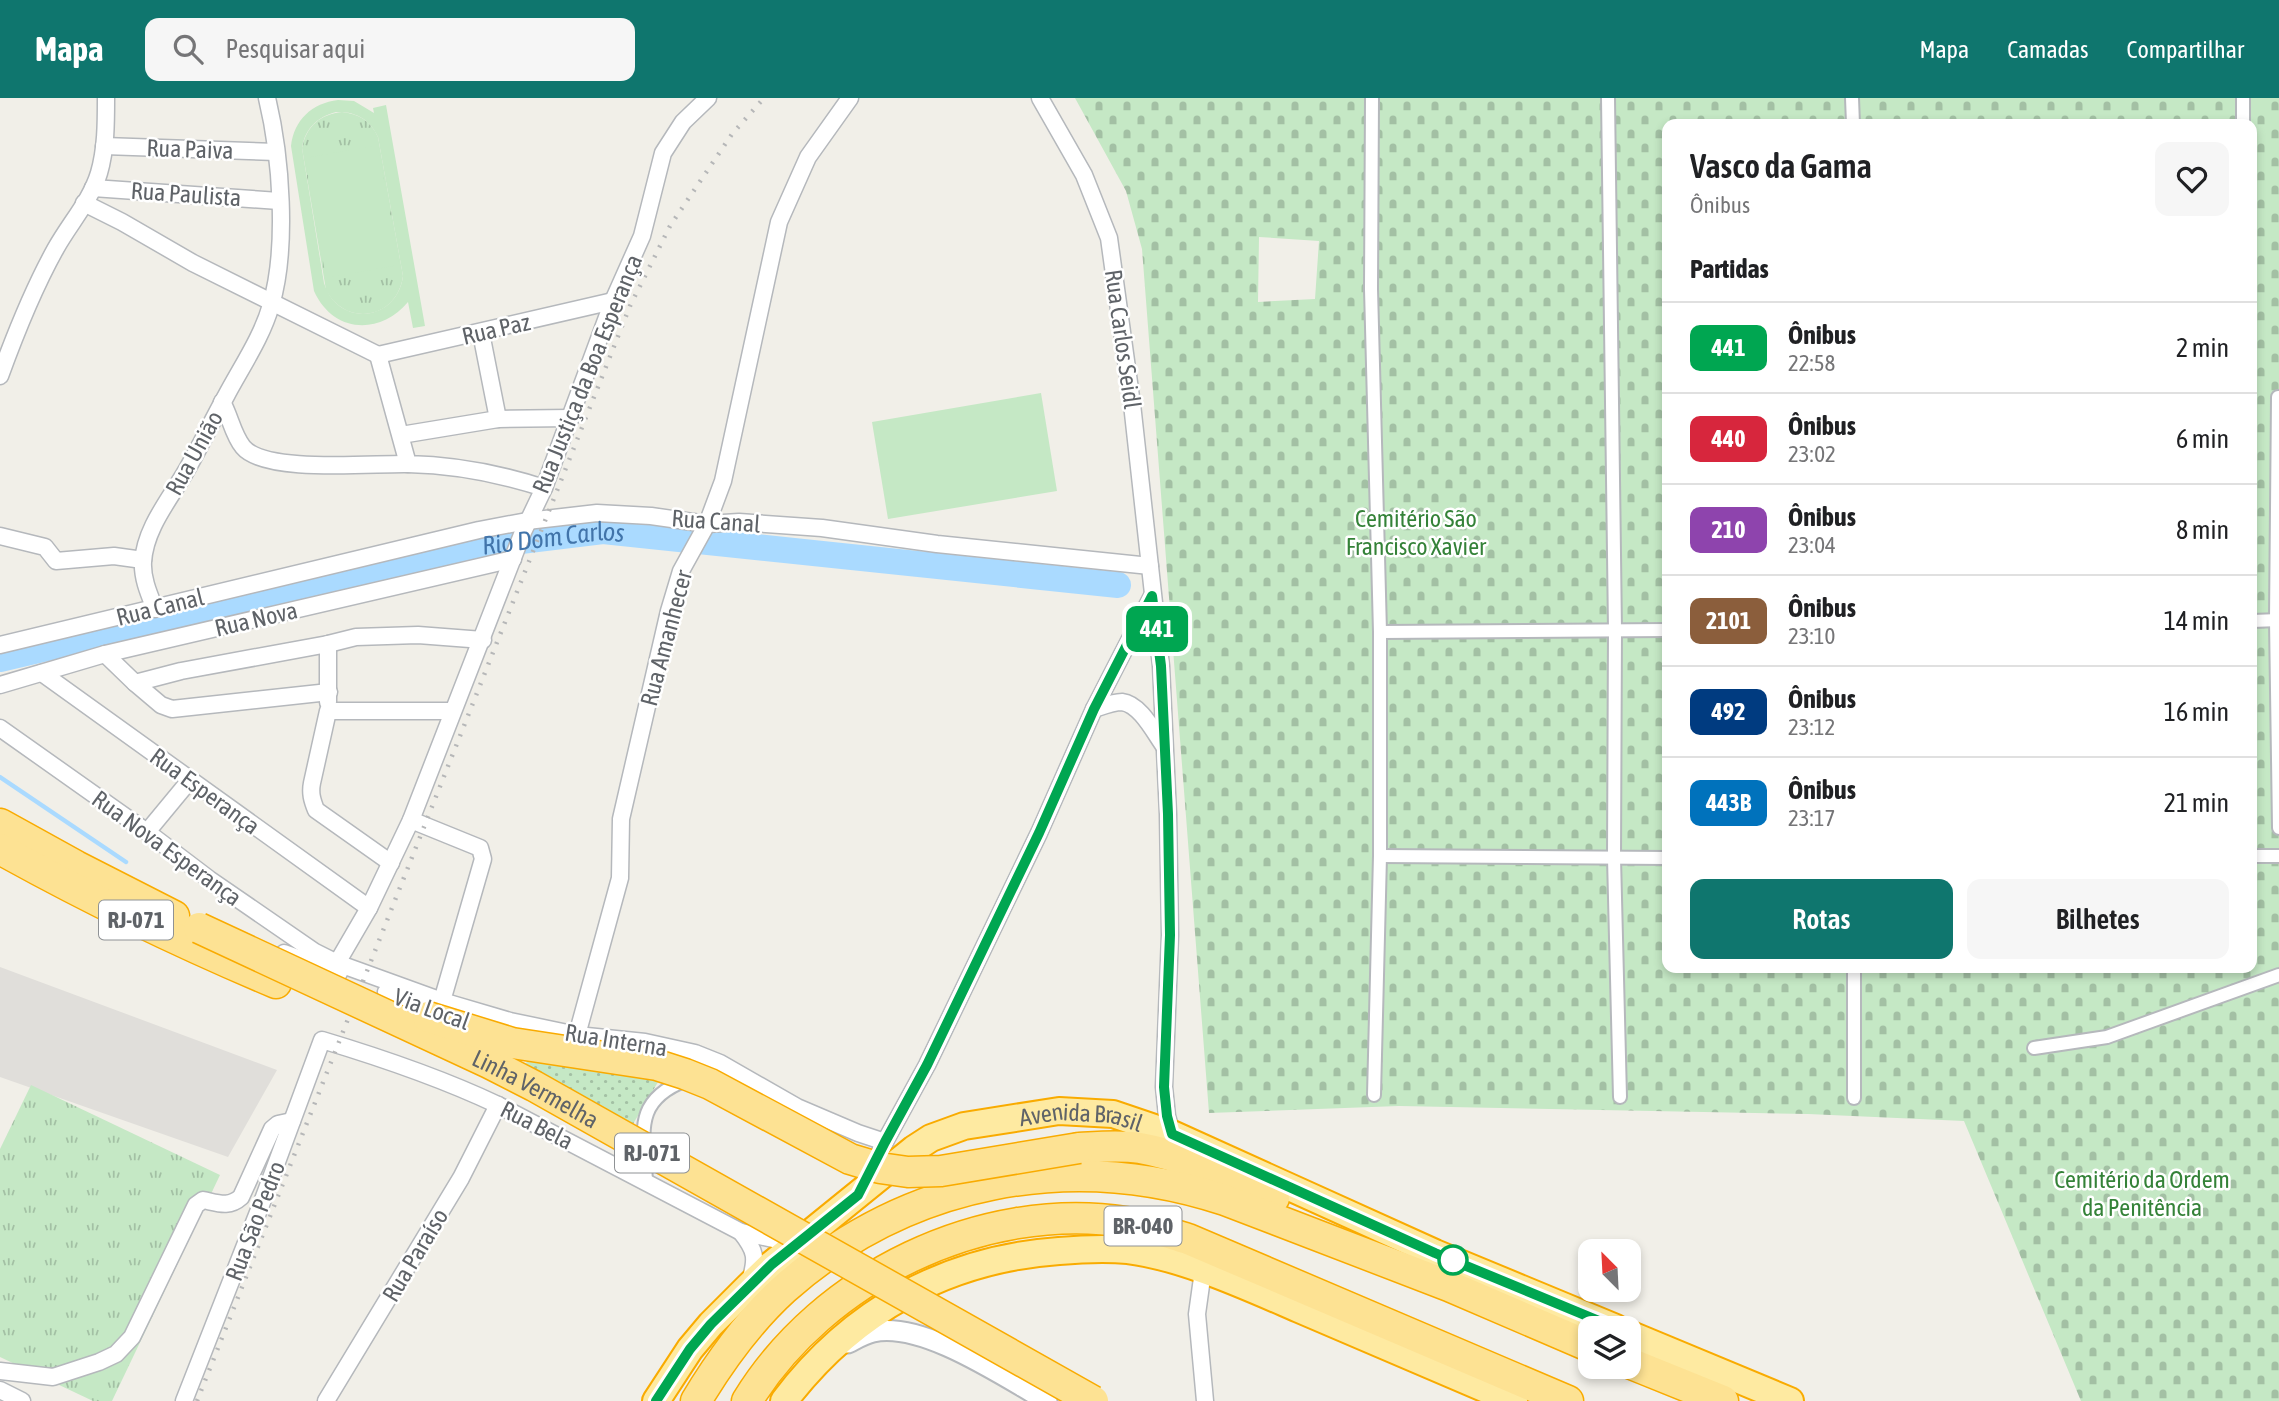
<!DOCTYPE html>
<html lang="pt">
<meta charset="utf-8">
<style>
body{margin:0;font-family:"Asap Condensed",sans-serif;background:#f6f6f6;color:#202124;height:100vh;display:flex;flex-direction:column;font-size:26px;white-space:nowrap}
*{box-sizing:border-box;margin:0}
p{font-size:23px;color:#757577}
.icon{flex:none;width:38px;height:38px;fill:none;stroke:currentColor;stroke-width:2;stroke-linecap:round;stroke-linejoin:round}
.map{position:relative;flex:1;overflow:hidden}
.side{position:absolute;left:1662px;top:21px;width:595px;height:854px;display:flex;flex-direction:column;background:#fff;border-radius:14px;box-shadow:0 4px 10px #0003}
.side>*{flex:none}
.badge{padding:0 14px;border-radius:10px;font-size:24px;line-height:46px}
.needle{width:46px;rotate:336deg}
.tools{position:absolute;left:1578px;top:1141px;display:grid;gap:14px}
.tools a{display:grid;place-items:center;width:63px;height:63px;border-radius:14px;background:#fff;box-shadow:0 4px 10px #0003;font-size:35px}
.map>.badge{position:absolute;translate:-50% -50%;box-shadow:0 0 0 4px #fff}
h2{padding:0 28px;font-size:26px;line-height:63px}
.round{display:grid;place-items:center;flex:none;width:74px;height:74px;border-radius:14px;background:#f6f6f6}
.headline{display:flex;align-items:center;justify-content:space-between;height:119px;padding:0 28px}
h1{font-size:33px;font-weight:600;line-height:52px}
.button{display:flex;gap:14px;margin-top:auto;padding:14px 28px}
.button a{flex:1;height:80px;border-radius:14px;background:#0f766e;color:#fff;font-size:28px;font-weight:600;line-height:80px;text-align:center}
.button a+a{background:#f6f6f6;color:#202124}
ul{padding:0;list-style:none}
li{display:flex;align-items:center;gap:21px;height:91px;padding:0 28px;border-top:2px solid #e0e0e0}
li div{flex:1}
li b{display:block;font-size:26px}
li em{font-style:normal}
li .badge{min-width:77px;font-weight:700;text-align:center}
header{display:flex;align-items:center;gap:42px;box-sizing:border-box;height:98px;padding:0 35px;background:#0f766e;color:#fff}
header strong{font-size:33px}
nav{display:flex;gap:38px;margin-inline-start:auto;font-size:24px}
.search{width:490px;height:63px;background:#f6f6f6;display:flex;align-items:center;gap:18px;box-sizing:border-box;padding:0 24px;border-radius:14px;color:#757577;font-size:26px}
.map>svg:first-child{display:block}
.industrial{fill:#e0deda}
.grass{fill:url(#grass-tufts)}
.cemetery{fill:url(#cemetery-stones);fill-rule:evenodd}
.park{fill:url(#park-dots)}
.pitch{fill:#c5e8c5;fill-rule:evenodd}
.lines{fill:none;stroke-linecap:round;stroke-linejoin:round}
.stream{stroke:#aadaff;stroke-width:4.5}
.river{stroke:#aadaff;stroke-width:26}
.pedestrian-casing{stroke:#b5b8bc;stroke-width:16}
.minor-casing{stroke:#b5b8bc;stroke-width:19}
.tertiary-casing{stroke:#b5b8bc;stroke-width:23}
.trunk-casing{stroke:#f9ab00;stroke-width:30}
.motorway-casing{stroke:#f9ab00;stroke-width:33}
.pedestrian{stroke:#fff;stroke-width:12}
.minor{stroke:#fff;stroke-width:16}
.tertiary{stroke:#fff;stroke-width:19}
.trunk{stroke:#feeaa1;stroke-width:26}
.motorway{stroke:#fde293;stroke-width:30}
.rail{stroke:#b6b7b8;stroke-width:4.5;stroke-dasharray:2 9;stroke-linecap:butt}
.motorway-bridge-casing{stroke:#f9ab00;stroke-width:33;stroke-linecap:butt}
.motorway-bridge{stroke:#fde293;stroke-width:30}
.line-casing{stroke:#fff;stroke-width:16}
.line{stroke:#00a651;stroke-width:10}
.stop-dot{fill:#fff;stroke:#00a651;stroke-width:3.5}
.labels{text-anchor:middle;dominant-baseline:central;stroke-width:5;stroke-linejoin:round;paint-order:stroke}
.shield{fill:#fff;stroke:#8f9295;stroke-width:2}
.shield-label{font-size:23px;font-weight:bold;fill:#5f6368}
.street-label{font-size:24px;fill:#5f6368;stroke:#fff}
.park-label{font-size:24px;fill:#348238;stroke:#fff}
.water-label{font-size:26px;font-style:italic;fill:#4174aa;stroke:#fff}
</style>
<header>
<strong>Mapa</strong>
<div class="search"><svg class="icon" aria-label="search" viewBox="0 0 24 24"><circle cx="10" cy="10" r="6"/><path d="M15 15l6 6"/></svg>Pesquisar aqui</div>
<nav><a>Mapa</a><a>Camadas</a><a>Compartilhar</a></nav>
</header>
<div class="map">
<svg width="2279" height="1303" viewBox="0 0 2279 1303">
<defs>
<pattern id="grass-tufts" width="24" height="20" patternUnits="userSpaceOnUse" patternTransform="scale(1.75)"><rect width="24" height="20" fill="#c5e8c5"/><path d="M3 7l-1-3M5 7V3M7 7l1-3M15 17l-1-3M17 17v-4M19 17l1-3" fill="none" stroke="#a3c0a4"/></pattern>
<pattern id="cemetery-stones" width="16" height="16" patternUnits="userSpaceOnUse" patternTransform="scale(1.75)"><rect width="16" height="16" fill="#c5e8c5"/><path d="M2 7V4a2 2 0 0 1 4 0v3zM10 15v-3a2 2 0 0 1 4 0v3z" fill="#a3c0a4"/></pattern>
<pattern id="park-dots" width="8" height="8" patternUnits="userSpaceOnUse" patternTransform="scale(1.75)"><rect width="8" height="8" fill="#c5e8c5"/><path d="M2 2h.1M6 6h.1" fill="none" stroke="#a3c0a4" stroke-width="1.8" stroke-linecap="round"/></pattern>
</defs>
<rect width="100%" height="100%" fill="#f1efe8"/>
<path class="industrial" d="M0,869L277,972L228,1059L0,979Z"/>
<g class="grass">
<path d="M342,14C359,16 371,23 378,39L403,178C397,221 346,230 326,192L302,50C306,28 321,16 342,14Z"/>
<path d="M31,987L220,1077L112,1303H93L0,1259V1051Z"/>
</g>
<path class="cemetery" d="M1075,0H2279V1303H2081L1964,1023L1808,1016L1399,1008L1209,1015L1142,151L1126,93ZM1668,26H2252V870H1668ZM1259,139L1319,143L1315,201L1258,204Z"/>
<path class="park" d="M530,961L661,979L630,1031L522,969Z"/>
<g class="pitch">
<path d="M338,2L354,3L374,15L373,10L386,7L425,228L413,230L408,204C379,238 333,235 314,193L291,48C294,22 312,5 338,2ZM336,14C355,13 370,21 378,39L403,178C397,224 338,230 324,185L302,50C305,31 317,19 336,14Z"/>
<path d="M378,47L399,167L326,180L305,60Z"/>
<path d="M1041,295L1057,393L888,421L872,324Z"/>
</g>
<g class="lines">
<path class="stream" d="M0,679L126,764"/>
<path class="river" id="s1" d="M0,561L481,448L603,433L1118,487"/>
<g class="pedestrian-casing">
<g id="pedestrian">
<path d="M1372,0L1371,191L1380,534V758L1374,997"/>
<path d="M1608,0L1615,532L1614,760L1620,999"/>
<path d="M1852,0L1853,26"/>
<path d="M2243,26V0"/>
<path d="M2278,299L2276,522L2279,730"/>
<path d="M2252,523L2279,522"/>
<path d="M1380,534L1668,532"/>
<path d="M1380,758L1668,760"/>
<path d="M2252,758H2279"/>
<path d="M1854,870V1000"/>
<path d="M2034,950L2107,939L2279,877"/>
<path d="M646,1084C644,1035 632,1003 686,982"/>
</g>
</g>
<g class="minor-casing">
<g id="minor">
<path d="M1040,0L1084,77L1109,140L1132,306L1161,568L1168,716L1170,837L1164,989L1167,1018L1172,1036"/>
<path d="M104,48L276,54"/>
<path d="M93,90L279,103"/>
<path d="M84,105L122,124L193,165L378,257"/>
<path d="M481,235L498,321"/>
<path d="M378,257L408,366C456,367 498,375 544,390"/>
<path d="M378,257L613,203"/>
<path d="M0,278C16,234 33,191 56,150C70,125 91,102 99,75C106,51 106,25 106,0"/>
<path d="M222,304C230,318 233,337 243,349C265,376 373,365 408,366"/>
<path d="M401,337L498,321L571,320"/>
<path d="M0,438L45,449L56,463L114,458L143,462"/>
<path d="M155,511C149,496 142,480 143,464C145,430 170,401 186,373C200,349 212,323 226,298C242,268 262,239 271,207C288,149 281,58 267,0"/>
<path d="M328,546V604"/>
<path d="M0,547L479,432L527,423L597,415L651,418L707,426L739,424L822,430L937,446L1150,468"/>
<path d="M105,556L135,585L181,573L328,546L356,539L418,537L483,542"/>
<path d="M42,575L369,810"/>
<path d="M135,585L161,607L172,611L329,594"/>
<path d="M0,587L105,556L513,461"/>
<path d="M1094,611C1103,608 1113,604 1122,604C1140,606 1154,634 1164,648"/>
<path d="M0,630L147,734L209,781L315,854L337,865L442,903L510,923L577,937L645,944L695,955L720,965L797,1009L858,1035L885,1044"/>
<path d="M411,722L480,750L483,761L442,903"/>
<path d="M147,734L190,682"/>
<path d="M391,765L316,712C312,702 310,695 312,685L328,613H452"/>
<path d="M284,855L339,875"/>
<path d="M337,865L369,810L411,722L523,434L544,390L613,203L642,138L663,55L683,24L708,0"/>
<path d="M386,894L436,914"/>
<path d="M577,937L620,780L621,721L669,513L681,473L707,426L723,383L779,124L808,59L850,0"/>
<path d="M881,1051L927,967L1039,735L1094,611L1152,498"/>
<path d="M741,1134C756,1153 757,1160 750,1183"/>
<path d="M1203,1173L1197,1216L1205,1303"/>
<path d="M0,1273L53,1279L99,1264L116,1256L132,1239L196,1107L203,1102C218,1105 229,1110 241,1099L272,1031L278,1026L292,1023"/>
<path d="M0,1292L22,1303"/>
<path d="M184,1303L264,1099L322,942C382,960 441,980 498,1007L741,1134L773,1141L794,1137"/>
<path d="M326,1303L461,1080L498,1007"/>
</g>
</g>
<g class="tertiary-casing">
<path id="tertiary" d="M848,1245C856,1241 864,1236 873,1234C923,1223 1004,1279 1047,1303"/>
</g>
<g class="trunk-casing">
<g id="trunk">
<path d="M1629,1236L1790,1303"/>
<path id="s2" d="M656,1303L690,1251L711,1226L748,1189L772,1166L914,1051L931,1040L964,1028L1059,1013L1113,1016L1172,1036L1435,1155L1616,1230"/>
<path d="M784,1303C852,1213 946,1161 1059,1153C1082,1151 1106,1150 1128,1152C1183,1159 1248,1189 1299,1211C1370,1242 1442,1272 1514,1303"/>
</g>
</g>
<g class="motorway-casing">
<g id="motorway">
<path d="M0,726L76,768L174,818"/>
<path d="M0,751C90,801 181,845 276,885"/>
<path d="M1079,1050C1099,1049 1119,1047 1140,1050C1186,1058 1231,1081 1274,1100"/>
<path d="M1629,1265L1723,1303"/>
<path d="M696,1303C720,1263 749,1223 784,1191C907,1082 1070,1051 1225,1102L1449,1188L1591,1249"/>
<path d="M747,1303C823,1179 982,1102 1126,1124C1147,1127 1168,1135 1188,1141L1568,1303"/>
</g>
</g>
<use href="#pedestrian" class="pedestrian"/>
<use href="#minor" class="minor"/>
<use href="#tertiary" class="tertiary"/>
<use href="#trunk" class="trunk"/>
<use href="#motorway" class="motorway"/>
<path class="rail" d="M197,1303L630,208L670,128L732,36L764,0"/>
<g class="motorway-bridge-casing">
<g id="motorway-bridge">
<path id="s3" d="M199,830L489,965L534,988L1093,1303"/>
<path d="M428,919L512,945L657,967L685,976L710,986L850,1061L880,1070L908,1074L941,1073L1079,1050"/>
</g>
</g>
<use href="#motorway-bridge" class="motorway-bridge"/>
</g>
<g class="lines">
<g class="line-casing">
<path id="line" d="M656,1303L690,1251L711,1226L772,1166L858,1097L885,1044L927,967L1039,735L1094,611L1152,498L1161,568L1168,716L1170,837L1164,989L1167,1018L1172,1036L1435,1155L1616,1230"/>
</g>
<use href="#line" class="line"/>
</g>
<circle class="stop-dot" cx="1453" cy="1162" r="14"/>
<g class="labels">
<g class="shield">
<rect x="99" y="802.5" width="74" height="39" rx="5"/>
<rect x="615" y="1035.5" width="74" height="39" rx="5"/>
<rect x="1104.5" y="1108.5" width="77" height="39" rx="5"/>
</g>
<g class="shield-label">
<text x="136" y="822">RJ-071</text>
<text x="652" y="1055">RJ-071</text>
<text x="1143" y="1128">BR-040</text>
</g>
<g class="street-label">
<text transform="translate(190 51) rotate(2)">Rua Paiva</text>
<text transform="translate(186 96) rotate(4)">Rua Paulista</text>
<text transform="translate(496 231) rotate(-13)">Rua Paz</text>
<text transform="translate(1123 241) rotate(82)">Rua Carlos Seidl</text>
<text transform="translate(587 276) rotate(-68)">Rua Justiça da Boa Esperança</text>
<text transform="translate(194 355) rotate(-61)">Rua União</text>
<text transform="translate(716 423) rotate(4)">Rua Canal</text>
<text transform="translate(160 509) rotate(-14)">Rua Canal</text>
<text transform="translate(256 521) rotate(-13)">Rua Nova</text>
<text transform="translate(666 540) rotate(-75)">Rua Amanhecer</text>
<text transform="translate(205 693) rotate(36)">Rua Esperança</text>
<text transform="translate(167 750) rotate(36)">Rua Nova Esperança</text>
<text transform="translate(432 911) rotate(20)">Via Local</text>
<text transform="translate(616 942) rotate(9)">Rua Interna</text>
<text stroke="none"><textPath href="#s3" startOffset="373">Linha Vermelha</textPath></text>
<text stroke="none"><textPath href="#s2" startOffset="537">Avenida Brasil</textPath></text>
<text transform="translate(537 1027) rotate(27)">Rua Bela</text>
<text transform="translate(255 1123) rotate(-69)">Rua São Pedro</text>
<text transform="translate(415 1157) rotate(-59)">Rua Paraíso</text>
</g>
<g class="park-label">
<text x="1416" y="420">Cemitério São<tspan x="1416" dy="28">Francisco Xavier</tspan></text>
<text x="2142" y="1081">Cemitério da Ordem<tspan x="2142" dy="28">da Penitência</tspan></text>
</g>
<g class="water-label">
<text stroke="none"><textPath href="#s1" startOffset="567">Rio Dom Carlos</textPath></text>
</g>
</g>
</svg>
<div class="tools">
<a><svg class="needle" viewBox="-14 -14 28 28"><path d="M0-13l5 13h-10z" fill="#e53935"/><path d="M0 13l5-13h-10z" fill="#757577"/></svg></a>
<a><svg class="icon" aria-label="layers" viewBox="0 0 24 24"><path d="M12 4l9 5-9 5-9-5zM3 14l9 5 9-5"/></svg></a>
</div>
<b class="badge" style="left:1157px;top:531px;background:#00a651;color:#fff">441</b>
<section class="side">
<div class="headline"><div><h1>Vasco da Gama</h1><p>Ônibus</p></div><a class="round"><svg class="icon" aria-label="heart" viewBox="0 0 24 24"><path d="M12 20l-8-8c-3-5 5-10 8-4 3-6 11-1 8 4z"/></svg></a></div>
<h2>Partidas</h2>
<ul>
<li><span class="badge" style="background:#00a651;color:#fff">441</span><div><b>Ônibus</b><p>22:58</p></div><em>2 min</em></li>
<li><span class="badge" style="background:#d7263d;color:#fff">440</span><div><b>Ônibus</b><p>23:02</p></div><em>6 min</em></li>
<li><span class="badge" style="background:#8e44ad;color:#fff">210</span><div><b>Ônibus</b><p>23:04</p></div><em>8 min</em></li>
<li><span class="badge" style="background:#8b5e3c;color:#fff">2101</span><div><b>Ônibus</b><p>23:10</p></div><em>14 min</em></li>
<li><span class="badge" style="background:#003b80;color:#fff">492</span><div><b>Ônibus</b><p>23:12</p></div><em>16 min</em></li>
<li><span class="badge" style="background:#0072bc;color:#fff">443B</span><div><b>Ônibus</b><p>23:17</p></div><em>21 min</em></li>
</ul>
<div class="button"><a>Rotas</a><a>Bilhetes</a></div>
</section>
</div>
